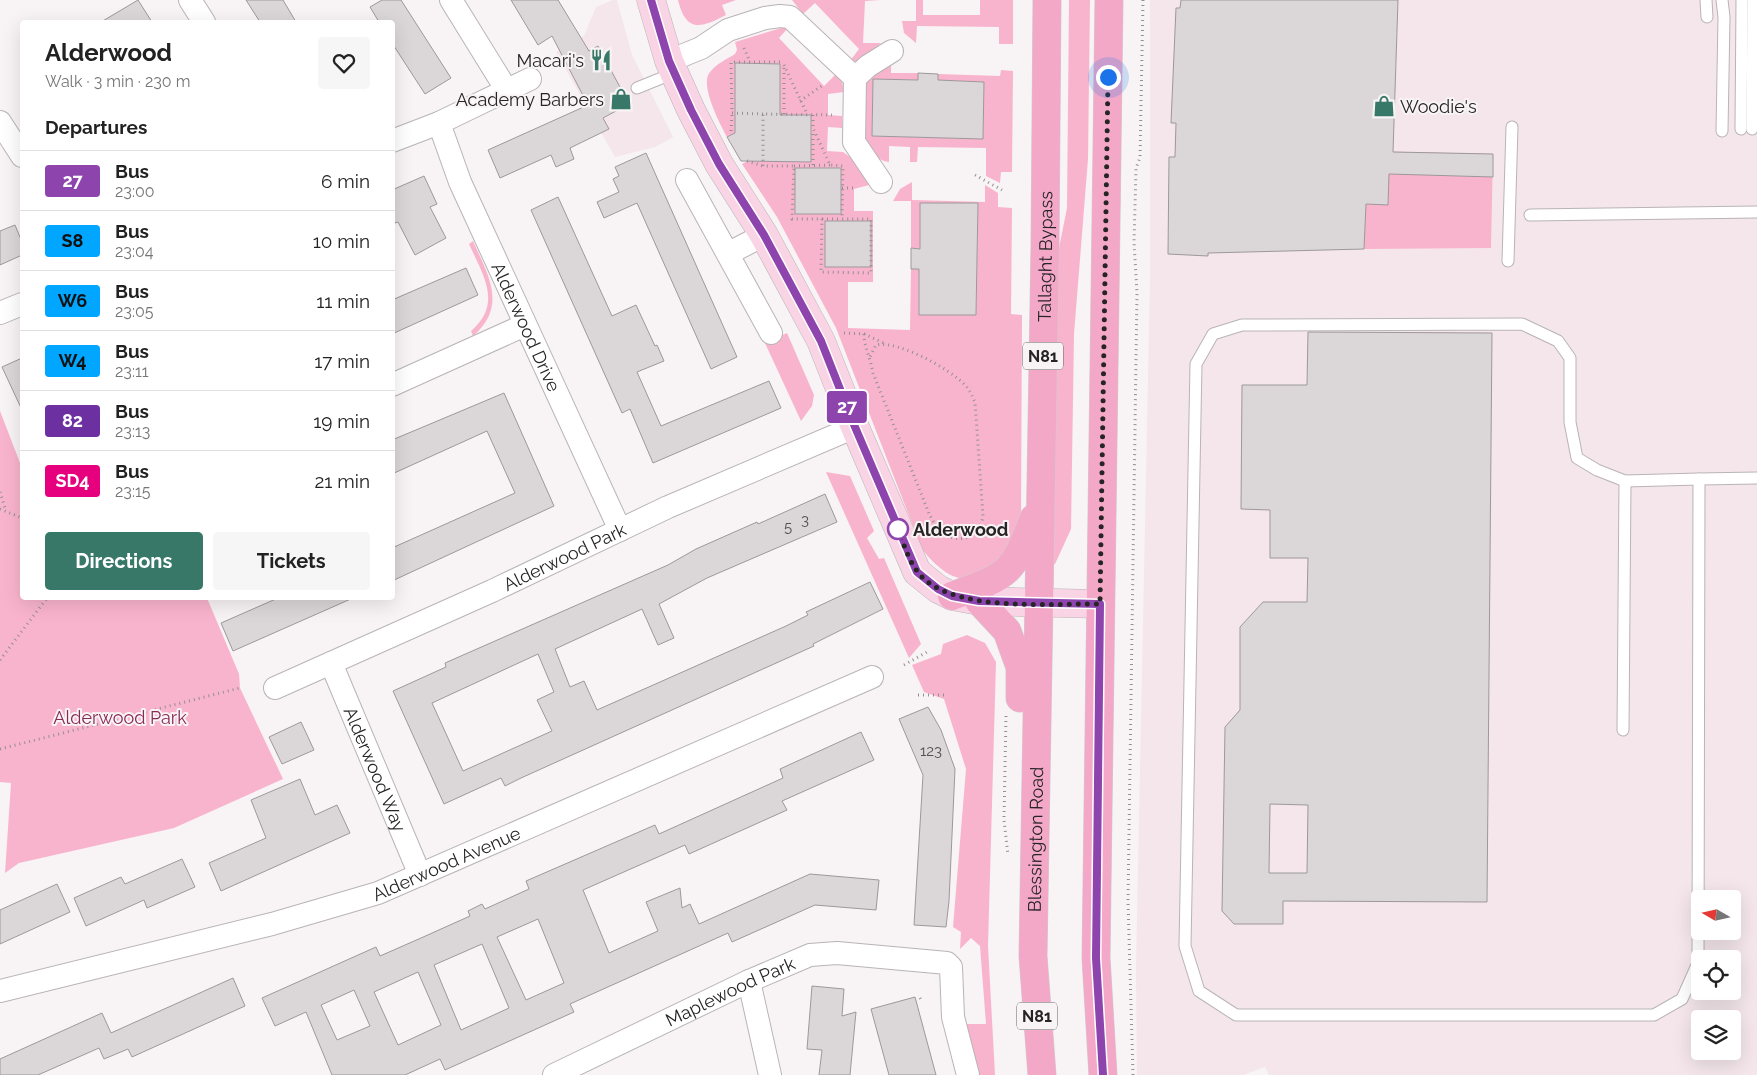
<!DOCTYPE html>
<meta charset="utf-8">
<style>
body{margin:0;font-family:Raleway,sans-serif;background:#f6f6f6;color:#222;height:100vh;display:flex;flex-direction:column;font-size:19px;white-space:nowrap}
*{box-sizing:border-box;margin:0}
p{font-size:16px;color:#767676}
.icon{flex:none;width:28px;height:28px;fill:none;stroke:currentColor;stroke-width:2;stroke-linecap:round;stroke-linejoin:round}
.map{position:relative;flex:1;overflow:hidden}
.drawer{position:absolute;left:20px;top:20px;width:375px;height:580px;display:flex;flex-direction:column;background:#fff;border-radius:5px;box-shadow:0 5px 20px #0002}
.drawer>*{flex:none}
.badge{padding:0 10px;border-radius:4px;font-size:18px;line-height:32px}
.needle{width:32px;rotate:279deg}
.controls{position:absolute;left:1691px;top:890px;display:grid;gap:10px}
.controls a{display:grid;place-items:center;width:50px;height:50px;border-radius:5px;background:#fff;box-shadow:0 5px 20px #0002;font-size:25px}
.you{position:absolute;width:25px;height:25px;margin:-12px;border:4px solid #fff;border-radius:50%;background:#1a73e8;box-shadow:0 0 0 8px #1a73e833}
.map>.badge{position:absolute;translate:-50% -50%;box-shadow:0 0 0 2px #fff}
h2{padding:0 25px;font-size:19px;line-height:45px}
.round{display:grid;place-items:center;flex:none;width:52px;height:52px;border-radius:5px;background:#f6f6f6}
.overview{display:flex;align-items:center;justify-content:space-between;height:85px;padding:0 25px}
h1{font-size:24px;font-weight:700;line-height:38px}
.primary-button{display:flex;gap:10px;margin-top:auto;padding:10px 25px}
.primary-button a{flex:1;height:58px;border-radius:5px;background:#377868;color:#fff;font-size:20px;font-weight:700;line-height:58px;text-align:center}
.primary-button a+a{background:#f6f6f6;color:#222}
ul{padding:0;list-style:none}
li{display:flex;align-items:center;gap:15px;height:60px;padding:0 25px;border-top:1px solid #e0e0e0}
li div{flex:1}
li b{display:block;font-size:19px}
li em{font-style:normal}
li .badge{min-width:55px;font-weight:700;text-align:center}
.map>svg:first-child{display:block}
.built{fill:#f4e6eb;fill-rule:evenodd}
.green{fill:#f9b4cd}
.building{fill:#dbd6d8;stroke:#9d989a;fill-rule:evenodd}
.lines{fill:none;stroke-linecap:round;stroke-linejoin:round}
.lane-casing{stroke:#b9b4b6;stroke-width:13}
.street-casing{stroke:#b9b4b6;stroke-width:24}
.secondary-casing{stroke:#b9b4b6;stroke-width:29}
.primary-casing{stroke:#cfcfcf;stroke-width:29}
.path{stroke:#939091;stroke-width:3;stroke-dasharray:1 4;stroke-linecap:butt}
.lane{stroke:#fff;stroke-width:11}
.street{stroke:#fff;stroke-width:22}
.secondary{stroke:#f9d4e4;stroke-width:28}
.primary{stroke:#f4a8c8;stroke-width:28}
.line-casing{stroke:#fff;stroke-width:11}
.line{stroke:#8e44ad;stroke-width:8}
.walk{stroke:#262425;stroke-width:5;stroke-dasharray:0 9}
.stop-dot{fill:#fff;stroke:#8e44ad;stroke-width:2.5}
.labels{text-anchor:middle;dominant-baseline:central;stroke-width:4;stroke-linejoin:round;paint-order:stroke}
.number-label{font-size:15px;fill:#535052}
.shield{fill:#f8f3f4;stroke:#656263;stroke-width:1}
.shield-label{font-size:16px;font-weight:bold;fill:#262425}
.poi-label{font-size:18px;fill:#262425;stroke:#f8f3f4;text-anchor:end}
.street-label{font-size:18px;fill:#262425;stroke:#f8f3f4}
.stop-label{font-size:18px;font-weight:bold;fill:#262425;stroke:#f8f3f4;text-anchor:start}
.park-label{font-size:18px;fill:#872a56;stroke:#f8f3f4}
</style>
<div class="map">
<svg width="1757" height="1075" viewBox="0 0 1757 1075">
<rect width="100%" height="100%" fill="#f8f3f4"/>
<g class="built">
<path d="M613,0H617L632,55L673,137L655,147L615,157L556,52L584,36L596,7Z"/>
<path d="M1150,0H1757V1075H1269L1265,1067L1243,1075H1137L1136,969L1150,281ZM1700,899H1732V931H1700ZM1700,959H1732V991H1700ZM1700,1019H1732V1051H1700Z"/>
</g>
<g class="green">
<path d="M678,0H736L722,5L726,15C701,28 686,33 678,0Z"/>
<path d="M792,0H880L865,1L863,43H881L860,61H850L859,49L815,3L803,14Z"/>
<path d="M916,0H923V15H980V0H1013V44H999V27L917,26L916,43L904,33L902,21H916Z"/>
<path d="M1069,0H1090L1088,159L1074,334L1071,529L1055,564H1053L1057,258L1067,208Z"/>
<path d="M781,28H788L779,38L824,86L836,74L842,82L844,92L828,94V115L842,116V128L828,127L827,151L843,152L853,159L869,185L854,189V211H873V282H848V328L910,330L911,269H919V315H976L978,204L921,203L920,249L911,248V201H893L900,189L912,182V200L985,202V185L998,193V207L1012,208L1011,314L1022,315L1021,517L1010,555C1000,561 982,576 972,578C952,583 933,563 922,549L836,328L777,217L742,164L752,159L737,132L727,137C720,124 699,84 710,72C716,64 727,59 735,54L737,50L735,42Z"/>
<path d="M891,63V73H918V80L873,79L872,136L983,139L984,82L938,80V74L1000,76L1001,70L1013,71L1012,172H1001L1000,183L986,176V148L918,147L917,162H910V147L889,146V162C855,157 865,109 866,83L867,80Z"/>
<path d="M1368,151L1493,154L1491,248L1364,249Z"/>
<path d="M473,241C488,275 508,306 473,336L471,331C503,304 483,275 469,244Z"/>
<path d="M787,333L814,395L812,406L801,421L765,343Z"/>
<path d="M0,411L22,468V598H207L239,674L240,688L283,779L174,828L19,863L5,873L11,783L0,782Z"/>
<path d="M826,472L850,476L874,531L867,538L879,559L884,558L921,644L909,658Z"/>
<path d="M967,635L985,643L996,662L988,946L995,1075H979L965,1024H986L980,946L971,938L960,949L961,932L953,927L966,769L944,699L924,692L912,665L941,654L943,644Z"/>
</g>
<g class="building">
<path d="M138,0L152,22H101Z"/>
<path d="M246,0H283L296,22H260Z"/>
<path d="M382,0H401L451,78L425,94L392,43V22H379L370,7Z"/>
<path d="M511,0H558L589,51L598,46L629,104L603,118L609,129L570,148L574,159L556,167L551,155L500,178L488,150L588,105L552,36L538,45Z"/>
<path d="M1181,0H1398L1393,152L1493,154V177L1389,174L1388,205L1366,204L1364,249L1208,253V256L1168,254L1169,157H1175L1176,123H1171L1176,8H1180Z"/>
<path d="M735,63L780,64V115H811V162L741,161L727,137L735,133Z"/>
<path d="M918,73L938,74V80L984,82L983,139L872,136L873,79L918,80Z"/>
<path d="M646,153L737,357L711,369L637,203L604,218L597,202L619,192L613,179L619,176L615,167Z"/>
<rect x="795" y="168" width="46" height="46"/>
<path d="M424,176L437,204L430,207L446,238L415,255L398,222L392,224V190Z"/>
<path d="M558,197L612,316L636,305L655,346L657,345L664,361L637,372L661,426L769,381L781,408L653,463L630,409L622,413L531,210Z"/>
<path d="M920,203H978L976,315H919V269H911V248L920,249Z"/>
<rect x="825" y="221" width="46" height="46"/>
<path d="M15,225L22,242V255L0,265V231Z"/>
<path d="M466,268L478,295L392,334V300Z"/>
<path d="M1308,332L1492,333L1487,902L1283,901V924H1234L1222,911L1225,727L1240,710V627L1263,602H1307L1308,558H1270V510L1241,509L1242,385H1307ZM1270,804L1308,805L1307,873H1269Z"/>
<path d="M22,358V410L2,367Z"/>
<path d="M504,393L554,506L392,581V548L515,493L487,431L392,474V440Z"/>
<path d="M825,494L837,522L707,578L659,604L674,638L658,645L642,609L555,649L570,687L584,681L597,710L786,626L808,615L806,612L870,582L883,609L813,644L814,646L521,778L505,786L501,778L444,804L393,691L446,667L445,663L668,565L696,549L757,522L758,524ZM538,654L554,692L537,700L552,731L463,771L432,703Z"/>
<path d="M278,598H353L233,651L221,623Z"/>
<path d="M928,707L941,730L955,769L949,901L946,927L914,925L923,775L899,719Z"/>
<path d="M301,722L314,750L282,764L269,737Z"/>
<path d="M861,732L874,760L782,801L787,810L689,854L685,845L583,890L609,953L658,931L646,902L680,888L682,908L690,904L699,924L810,874L879,880L876,910L815,905L732,942L728,933L570,1004L574,1012L445,1070L440,1059L405,1075H332L306,1012L275,1026L262,998L376,947L380,956L421,938L470,916L468,911L482,904L485,909L529,889L526,881L655,825L659,834L783,778L780,769ZM538,919L564,983L526,1000L497,937ZM482,944L509,1008L461,1030L434,965ZM418,972L441,1025L398,1045L374,992ZM354,990L370,1026L337,1040L321,1005Z"/>
<path d="M300,779L315,815L337,805L350,833L221,891L209,863L266,838L251,800Z"/>
<path d="M182,859L195,887L147,908L144,900L86,926L74,898L121,877L125,884Z"/>
<path d="M57,884L70,912L0,944V910Z"/>
<path d="M233,978L245,1006L132,1057L128,1049L104,1059L99,1048L38,1075H0V1059L102,1013L111,1033Z"/>
<path d="M812,986L844,989L842,1016L856,1012L850,1075H819L822,1050L807,1049Z"/>
<path d="M915,997L936,1075H889L871,1009Z"/>
</g>
<g class="lines">
<g class="lane-casing">
<g id="lane">
<path d="M1706,0L1707,17"/>
<path d="M1722,0L1724,17L1722,131"/>
<path d="M637,88L674,73"/>
<path d="M1741,129L1742,0"/>
<path d="M1752,129L1753,0"/>
<path d="M1530,215L1757,212"/>
<path d="M1508,261L1512,127"/>
<path d="M1522,324L1558,341L1570,358V422L1577,458L1597,470L1625,481L1699,479L1698,963L1682,999L1654,1015H1236L1199,991L1185,946L1196,364L1213,334L1242,325Z"/>
<path d="M1699,479L1757,478"/>
<path d="M1623,730L1625,481"/>
</g>
</g>
<g class="street-casing">
<g id="street">
<path d="M190,0L204,22"/>
<path d="M451,0L506,89"/>
<path d="M669,61L701,48L728,30L765,18L780,16L790,17L855,78L854,142L881,182"/>
<path d="M855,78L868,66L892,51"/>
<path d="M0,122L22,156"/>
<path id="s1" d="M439,123L460,182L620,530"/>
<path d="M392,141L439,123L530,79"/>
<path d="M687,180L771,333"/>
<path d="M729,253L764,235"/>
<path d="M0,313L22,304"/>
<path d="M392,385L525,325"/>
<path id="s2" d="M331,663L420,875"/>
<path id="s3" d="M275,688L492,591L668,507L855,427"/>
<path d="M749,981L770,1075"/>
<path id="s4" d="M0,991L272,924L378,893L872,677"/>
<path id="s5" d="M554,1075L749,981L810,955L837,953L947,963L951,967L953,1017L968,1075"/>
</g>
</g>
<g class="secondary-casing">
<path id="secondary" d="M651,0L669,61L691,110L719,164L764,235L821,341L855,427L917,572L938,589L952,596L979,601L1100,604"/>
</g>
<g class="primary-casing">
<g id="primary">
<path d="M952,596C1009,575 1012,575 1034,518"/>
<path d="M979,601L1007,631L1020,667V698"/>
<path id="s6" d="M1042,1075L1033,956L1045,246L1047,0"/>
<path d="M1103,1075L1096,958L1109,0"/>
</g>
</g>
<g class="path">
<path d="M744,48L750,62"/>
<path d="M784,65L807,114"/>
<path d="M800,101L823,85"/>
<path d="M763,114L732,113L731,62H782"/>
<path d="M784,114V67"/>
<path d="M813,115V128L830,165L843,166L842,219H871V273L821,272L822,219H792L794,166H763V114L832,115"/>
<path d="M731,131L732,113"/>
<path d="M747,161L763,166"/>
<path d="M813,165V131"/>
<path d="M794,166L830,165"/>
<path d="M975,175L1002,190"/>
<path d="M842,188H854"/>
<path d="M822,219H842"/>
<path d="M844,333L864,334C864,347 871,359 873,373L930,516C933,520 935,526 938,529C955,546 980,540 983,516L975,402C972,396 970,390 965,385C950,369 898,340 876,345L870,357"/>
<path d="M864,334L886,344"/>
<path d="M0,492L6,511"/>
<path d="M0,509L22,518"/>
<path d="M0,660L47,598"/>
<path d="M904,665L927,652"/>
<path d="M918,695H944"/>
<path d="M1006,716L1004,820L1008,855"/>
<path d="M0,749L240,688"/>
<path d="M920,998L921,1000"/>
<path d="M1133,1075L1128,901L1137,293L1134,242L1136,168L1140,158L1143,0"/>
</g>
<use href="#lane" class="lane"/>
<use href="#street" class="street"/>
<use href="#secondary" class="secondary"/>
<use href="#primary" class="primary"/>
</g>
<g class="lines">
<g class="line-casing">
<path id="line" d="M651,0L669,61L691,110L719,164L764,235L821,341L855,427L917,572L938,589L952,596L979,601L1100,604L1096,958L1103,1075"/>
</g>
<use href="#line" class="line"/>
<path class="walk" d="M898,529L896,525C903,540 907,558 917,571C948,614 1051,603 1100,604L1108,77"/>
</g>
<defs>
<g id="restaurant-bare" transform="scale(1.725)"><path d="M-5-6h1v4h1v-4h1v4h1v-4h1v5L-1.5 .5V6h-2V.5L-5-1ZM5-6V6H3V1.5H1.5Q1.5-4 5-6Z" fill="#377868" stroke="#f8f3f4" stroke-width="2.5" paint-order="stroke"/></g>
<g id="shop-bare" transform="scale(1.725)"><path d="M-5-2.5h2.3a2.7 3.5 0 0 1 5.4 0H5L5.5 6h-11ZM-1.5-2.5h3a1.5 2.3 0 0 0-3 0Z" fill="#377868" stroke="#f8f3f4" stroke-width="2.5" paint-order="stroke"/></g>
</defs>
<g fill-rule="evenodd">
<use href="#restaurant-bare" x="601" y="60"/>
<use href="#shop-bare" x="621" y="99"/>
<use href="#shop-bare" x="1384" y="106"/>
</g>
<circle class="stop-dot" cx="898" cy="529" r="10"/>
<g class="labels">
<g class="number-label">
<text x="805" y="520">3</text>
<text x="788" y="527">5</text>
<text x="931" y="751">123</text>
</g>
<g class="shield">
<rect x="1023" y="342.5" width="40" height="27" rx="4"/>
<rect x="1017" y="1002.5" width="40" height="27" rx="4"/>
</g>
<g class="shield-label">
<text x="1043" y="356">N81</text>
<text x="1037" y="1016">N81</text>
</g>
<g class="poi-label">
<text x="584" y="60">Macari's</text>
<text x="604" y="99">Academy Barbers</text>
<text x="1400" y="106" text-anchor="start">Woodie's</text>
</g>
<g class="street-label">
<text stroke="none"><textPath href="#s6" startOffset="819">Tallaght Bypass</textPath></text>
<text stroke="none"><textPath href="#s1" startOffset="222">Alderwood Drive</textPath></text>
<text stroke="none"><textPath href="#s3" startOffset="318">Alderwood Park</textPath></text>
<text stroke="none"><textPath href="#s2" startOffset="115">Alderwood Way</textPath></text>
<text stroke="none"><textPath href="#s6" startOffset="236">Blessington Road</textPath></text>
<text stroke="none"><textPath href="#s4" startOffset="465">Alderwood Avenue</textPath></text>
<text stroke="none"><textPath href="#s5" startOffset="195">Maplewood Park</textPath></text>
</g>
<g class="stop-label">
<text x="913" y="529">Alderwood</text>
</g>
<g class="park-label">
<text x="120" y="717">Alderwood Park</text>
</g>
</g>
</svg>
<div class="controls">
<a><svg class="needle" viewBox="-14 -14 28 28"><path d="M0-13l5 13h-10z" fill="#e53935"/><path d="M0 13l5-13h-10z" fill="#767676"/></svg></a>
<a><svg class="icon" aria-label="locate" viewBox="0 0 24 24"><circle cx="12" cy="12" r="6"/><path d="M12 2v4M12 18v4M2 12h4M18 12h4"/></svg></a>
<a><svg class="icon" aria-label="layers" viewBox="0 0 24 24"><path d="M12 4l9 5-9 5-9-5zM3 14l9 5 9-5"/></svg></a>
</div>
<div class="you" style="left:1108px;top:77px"></div>
<b class="badge" style="left:847px;top:407px;background:#8e44ad;color:#fff">27</b>
<section class="drawer">
<div class="overview"><div><h1>Alderwood</h1><p>Walk · 3 min · 230 m</p></div><a class="round"><svg class="icon" aria-label="heart" viewBox="0 0 24 24"><path d="M12 20l-8-8c-3-5 5-10 8-4 3-6 11-1 8 4z"/></svg></a></div>
<h2>Departures</h2>
<ul>
<li><span class="badge" style="background:#8e44ad;color:#fff">27</span><div><b>Bus</b><p>23:00</p></div><em>6 min</em></li>
<li><span class="badge" style="background:#00a6ff;color:#111">S8</span><div><b>Bus</b><p>23:04</p></div><em>10 min</em></li>
<li><span class="badge" style="background:#00a6ff;color:#111">W6</span><div><b>Bus</b><p>23:05</p></div><em>11 min</em></li>
<li><span class="badge" style="background:#00a6ff;color:#111">W4</span><div><b>Bus</b><p>23:11</p></div><em>17 min</em></li>
<li><span class="badge" style="background:#6c30a1;color:#fff">82</span><div><b>Bus</b><p>23:13</p></div><em>19 min</em></li>
<li><span class="badge" style="background:#e6007e;color:#fff">SD4</span><div><b>Bus</b><p>23:15</p></div><em>21 min</em></li>
</ul>
<div class="primary-button"><a>Directions</a><a>Tickets</a></div>
</section>
</div>
